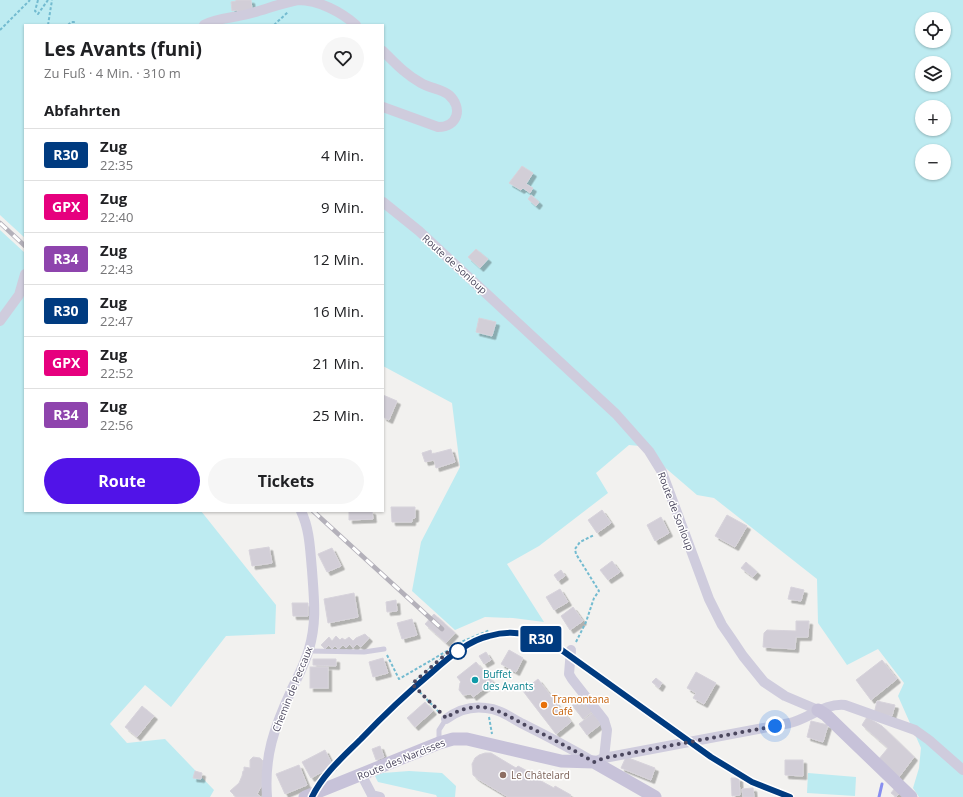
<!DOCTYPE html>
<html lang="de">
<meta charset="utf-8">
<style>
body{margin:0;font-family:"Open Sans",sans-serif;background:#f6f6f6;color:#202124;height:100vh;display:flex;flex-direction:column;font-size:15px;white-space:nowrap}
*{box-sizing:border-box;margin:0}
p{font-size:13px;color:#757577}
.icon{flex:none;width:22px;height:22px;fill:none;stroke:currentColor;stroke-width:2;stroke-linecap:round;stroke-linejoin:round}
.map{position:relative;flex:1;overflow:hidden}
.panel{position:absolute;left:24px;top:24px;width:360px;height:488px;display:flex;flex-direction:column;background:#fff;border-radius:0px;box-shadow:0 1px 3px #0004}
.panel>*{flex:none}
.badge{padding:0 8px;border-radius:3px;font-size:14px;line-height:26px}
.controls{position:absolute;left:915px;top:12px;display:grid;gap:8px}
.controls a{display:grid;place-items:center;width:36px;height:36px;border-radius:50%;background:#fff;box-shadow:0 1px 3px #0004;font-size:20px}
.you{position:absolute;width:20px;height:20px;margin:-10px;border:3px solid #fff;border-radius:50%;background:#1a73e8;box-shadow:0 0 0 6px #1a73e833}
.map>.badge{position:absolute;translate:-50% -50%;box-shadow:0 0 0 2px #fff}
h2{padding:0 20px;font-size:15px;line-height:36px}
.round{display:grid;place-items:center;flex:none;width:42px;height:42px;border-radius:21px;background:#f6f6f6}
.headline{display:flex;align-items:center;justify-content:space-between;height:68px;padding:0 20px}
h1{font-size:19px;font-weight:700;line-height:30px}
.action{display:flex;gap:8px;margin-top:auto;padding:8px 20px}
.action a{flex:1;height:46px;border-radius:24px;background:#5113e8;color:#fff;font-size:16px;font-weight:700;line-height:46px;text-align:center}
.action a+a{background:#f6f6f6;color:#202124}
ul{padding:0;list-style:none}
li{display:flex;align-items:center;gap:12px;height:52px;padding:0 20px;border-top:1px solid #e0e0e0}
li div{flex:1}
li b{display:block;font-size:15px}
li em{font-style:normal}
li .badge{min-width:44px;font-weight:700;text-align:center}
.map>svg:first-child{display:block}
.green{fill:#bdebf1;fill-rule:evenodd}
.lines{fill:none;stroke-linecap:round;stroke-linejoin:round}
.stream{stroke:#888fef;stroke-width:3}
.building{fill:#d2ced7;stroke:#d7d3db;filter:url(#shadow)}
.path{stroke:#73bbd0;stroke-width:2;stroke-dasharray:3 2;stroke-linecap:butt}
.lane{stroke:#cfccdd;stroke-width:5}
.street{stroke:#cfccdd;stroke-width:10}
.secondary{stroke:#c7c2d9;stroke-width:13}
.rail-casing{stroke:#b4b1ba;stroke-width:4.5}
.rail{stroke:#fff;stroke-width:3;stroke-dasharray:9;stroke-linecap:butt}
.line-casing{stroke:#fff;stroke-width:9}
.line{stroke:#003b80;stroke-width:6}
.walk{stroke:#4b475e;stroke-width:4;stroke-dasharray:0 7.2}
.stop-dot{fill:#fff;stroke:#003b80;stroke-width:2}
.culture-dot{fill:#0f9aa8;stroke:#fff;stroke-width:1.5}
.food-dot{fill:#e8710a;stroke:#fff;stroke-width:1.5}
.education-dot{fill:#8d6e63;stroke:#fff;stroke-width:1.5}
.labels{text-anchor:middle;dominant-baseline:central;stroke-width:3;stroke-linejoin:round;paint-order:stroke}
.street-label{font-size:10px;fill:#4b475e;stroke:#fff}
.culture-label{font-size:10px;fill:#0d838f;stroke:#fff;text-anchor:start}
.food-label{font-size:10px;fill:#c56008;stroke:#fff;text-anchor:start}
.education-label{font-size:10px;fill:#785e54;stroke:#fff;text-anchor:start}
</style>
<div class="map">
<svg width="963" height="797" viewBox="0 0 963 797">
<defs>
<filter id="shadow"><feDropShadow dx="3.5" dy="3.5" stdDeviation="0" flood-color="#0004"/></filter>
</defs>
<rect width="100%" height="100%" fill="#f2f1ef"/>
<g class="green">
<path d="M0,0H963V797H919L913,788L919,768L921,748L898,696L904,683L878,649L847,665L818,623L817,579L714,498L697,495L640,446L629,445L596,473L608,493L539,546L507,564L544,622L513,618L485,617L455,630L412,591L421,542L460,467L452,403L383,366V25H25V238L0,215ZM922,19H944V41H922ZM922,63H944V85H922ZM922,107H944V129H922ZM922,151H944V173H922Z"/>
<path d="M0,230L25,253V511H201L276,605L275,634L226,636L171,707L145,685L110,724L127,743L165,739L214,790L210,797H0Z"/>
<path d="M409,771L442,773L456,786L455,797H437L436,795L378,782L375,776L383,773Z"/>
<path d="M808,773L856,777L855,796L807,793Z"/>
</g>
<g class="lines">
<path class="stream" d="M879,797L882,784"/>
</g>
<g class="building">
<path d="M236,0H251L252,9L238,12L237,10L232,11L231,2L236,1Z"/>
<path d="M522,166L533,173L526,184L533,188L530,193L523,188L521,190L509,183Z"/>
<path d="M531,195L539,202L536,206L528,199Z"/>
<path d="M476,249L488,259L480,268L468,257Z"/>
<path d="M479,318L496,322L492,336L476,332Z"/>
<path d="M383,395L397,401L389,420L383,417Z"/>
<path d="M451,449L455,462L436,468L434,460L425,462L422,453L431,450L432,454Z"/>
<path d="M391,507H415V518L412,519V522H392Z"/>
<path d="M602,510L611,523L597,533L588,520Z"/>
<path d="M349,511H372L373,519L349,520Z"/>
<path d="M727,515L747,526L735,547L715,536Z"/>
<path d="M661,517L669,533L655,541L647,525Z"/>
<path d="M269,547L272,563L252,566L249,550Z"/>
<path d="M332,548L341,566L327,572L318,554Z"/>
<path d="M612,561L620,572L608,580L600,570Z"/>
<path d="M746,562L757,572L753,577L741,568Z"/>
<path d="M561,570L565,576L558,581L554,575Z"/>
<path d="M791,587L804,590L801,601L788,599Z"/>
<path d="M560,589L568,602L554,610L546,597Z"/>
<path d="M354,593L358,617L328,623L324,599Z"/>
<path d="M396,600L397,611L387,612L386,602Z"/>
<path d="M292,603H308V616H293Z"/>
<path d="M573,607L583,621L570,630L561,616Z"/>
<path d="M434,614L455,633L446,643L425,624Z"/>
<path d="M412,619L417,635L402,639L397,623Z"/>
<path d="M796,621H809L808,637H796L795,649L763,647L764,633L767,630L796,631Z"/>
<path d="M365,634L369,638L361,647L357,644L353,648L350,644L346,648L343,645L338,649L335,646L332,649L329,645L325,649L321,645L329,637L332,641L336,636L340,640L342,638L345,640L349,637L353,641L356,638Z"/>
<path d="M509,650L523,658L516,672L501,664Z"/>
<path d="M486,652L491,660L484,664L479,656Z"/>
<path d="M383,658L388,673L373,677L369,662Z"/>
<path d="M313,659H336V666L313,665Z"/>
<path d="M882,660L897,679L871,700L856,680Z"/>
<path d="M476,662L493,682L473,697L471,694L463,695L459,690L460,683L461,682L457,677Z"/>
<rect x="310" y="667" width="18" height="21"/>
<path d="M696,672L716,683L704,704L693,698L696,693L687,688Z"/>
<path d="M656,678L662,683L659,688L652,682Z"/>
<path d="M538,679L571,722L556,734L523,691Z"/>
<path d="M582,697L593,711L583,719L572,705Z"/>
<path d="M877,701L895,705L892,716L874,714Z"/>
<path d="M425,702L433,711L415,727L407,718Z"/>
<path d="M142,706L154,716L137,737L125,727Z"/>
<path d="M593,713L601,724L587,735L579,724Z"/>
<path d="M867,717L882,726L914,757L899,777L878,760L888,748L862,725Z"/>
<path d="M811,721L828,725L823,742L807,737Z"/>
<path d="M380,746L384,757L376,760L372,749Z"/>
<path d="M325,750L333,766L311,778L302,762Z"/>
<path d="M485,753H491L516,768L518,766L533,774L532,776L554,788L555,786L571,795L570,797H508L478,779L473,775L472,764L475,758L479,755Z"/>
<path d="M253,757L260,758L263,761L262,785L257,794L261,797H236L230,791L239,783L242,776L243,771H244V767L250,768V760Z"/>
<path d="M626,757L655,768L651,780L621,768Z"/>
<path d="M785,760H803V776L785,775Z"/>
<path d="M299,765L307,785L285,794L276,774Z"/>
<path d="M195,771L202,773L201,779L193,778Z"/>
<path d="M731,778H739L740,795L732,796Z"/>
<path d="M753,788L754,797H743L742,789Z"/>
<path d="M895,788L900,793L896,797L891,793Z"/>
</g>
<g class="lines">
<g class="path">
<path d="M38,0L35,11L38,14L48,0"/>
<path d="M48,25L52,0"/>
<path d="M68,25L71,22H74L73,25"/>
<path d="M274,25L288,12"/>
<path d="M0,30L30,0"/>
<path d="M576,642L586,622L594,598L599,591L576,554L575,549L580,542L594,535"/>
<path d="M387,655L399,679L447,651L448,652"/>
<path d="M439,712L412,684L461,642L490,630"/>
<path d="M489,717L492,734"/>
</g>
<g class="lane">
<path d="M309,651L364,652L384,649"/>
<path d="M439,743V730L446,719"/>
</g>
<g class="street">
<path d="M204,25C217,18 233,18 248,14C264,10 281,3 298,0C319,0 341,12 356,25"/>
<path d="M383,51C395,63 406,75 421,83C429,88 442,89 449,95C463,108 458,127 438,127L383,107"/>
<path d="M383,202L419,231L490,297L616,414L640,441L649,451L662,472L709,599L722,625L731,638L743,656L764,682L785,696L818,710"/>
<path d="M0,321L19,295L25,274"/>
<path d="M571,650L569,674L572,679L604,720L607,730L604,758"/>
<path d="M446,719C458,710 471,706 486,708C500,709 511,718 523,724C547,736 570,748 594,762L604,758L790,723C810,718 824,703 845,705L915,730L929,740L963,770"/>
<path d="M361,774L372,795L380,797"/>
<path d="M267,797C264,756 274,728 291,691C297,678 305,664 309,649C317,622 314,599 312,570C310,550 310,530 301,511"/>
</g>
<g class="secondary">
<path d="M818,710L826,715L911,797"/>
<path d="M305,797L439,743L453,739H467L561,761L594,762L655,797"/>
</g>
<g class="rail-casing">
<g id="rail">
<path d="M0,223L25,246"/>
<path d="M313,511L442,629"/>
<path d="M711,757L752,782L790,797"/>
<path d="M312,797C323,774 344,756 361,739C383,716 406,694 430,674C444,662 458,650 474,641C489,634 503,632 519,633"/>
</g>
</g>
<use href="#rail" class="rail"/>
</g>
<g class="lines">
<g class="line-casing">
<path id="line" d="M312,797C323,774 344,756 361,739C383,716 406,694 430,674C440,665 450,656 461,649C470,643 479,638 489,636C512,629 535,634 556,646L711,757L752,782L790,797"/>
</g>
<use href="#line" class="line"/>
<path class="walk" d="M458,651L454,647L412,684L446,718C458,709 474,705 489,708C501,711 512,718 523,724C547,736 570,748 594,762L604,758L775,726"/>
</g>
<circle class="stop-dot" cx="458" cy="651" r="8"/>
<circle class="culture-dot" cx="475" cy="680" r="4"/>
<circle class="food-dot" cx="544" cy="705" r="4"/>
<circle class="education-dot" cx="503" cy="775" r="4"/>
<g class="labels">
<g class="street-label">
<text transform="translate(455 264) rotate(42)">Route de Sonloup</text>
<text transform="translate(676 511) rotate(69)">Route de Sonloup</text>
<text transform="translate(292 689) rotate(-68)">Chemin de Peccaux</text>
<text transform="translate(401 759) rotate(-22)">Route des Narcisses</text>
</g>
<g class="culture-label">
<text x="483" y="674">Buffet<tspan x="483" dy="12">des Avants</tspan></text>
</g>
<g class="food-label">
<text x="552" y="699">Tramontana<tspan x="552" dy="12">Café</tspan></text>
</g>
<g class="education-label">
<text x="511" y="775">Le Châtelard</text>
</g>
</g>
</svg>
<div class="controls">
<a><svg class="icon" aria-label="locate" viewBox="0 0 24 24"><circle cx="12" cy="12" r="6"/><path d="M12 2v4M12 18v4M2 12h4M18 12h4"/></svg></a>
<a><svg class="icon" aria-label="layers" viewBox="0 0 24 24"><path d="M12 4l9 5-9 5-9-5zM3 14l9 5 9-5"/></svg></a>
<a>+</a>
<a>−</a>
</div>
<div class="you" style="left:775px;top:726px"></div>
<b class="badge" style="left:541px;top:639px;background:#003b80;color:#fff">R30</b>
<section class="panel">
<div class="headline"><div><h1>Les Avants (funi)</h1><p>Zu Fuß · 4 Min. · 310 m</p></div><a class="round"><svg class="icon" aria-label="heart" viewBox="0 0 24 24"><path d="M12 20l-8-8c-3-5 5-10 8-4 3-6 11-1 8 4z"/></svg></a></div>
<h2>Abfahrten</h2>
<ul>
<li><span class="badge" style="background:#003b80;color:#fff">R30</span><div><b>Zug</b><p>22:35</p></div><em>4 Min.</em></li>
<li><span class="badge" style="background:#e6007e;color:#fff">GPX</span><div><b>Zug</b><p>22:40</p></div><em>9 Min.</em></li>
<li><span class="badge" style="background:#8e44ad;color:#fff">R34</span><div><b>Zug</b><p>22:43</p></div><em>12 Min.</em></li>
<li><span class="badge" style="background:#003b80;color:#fff">R30</span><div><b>Zug</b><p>22:47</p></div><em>16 Min.</em></li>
<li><span class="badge" style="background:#e6007e;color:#fff">GPX</span><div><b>Zug</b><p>22:52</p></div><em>21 Min.</em></li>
<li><span class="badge" style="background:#8e44ad;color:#fff">R34</span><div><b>Zug</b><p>22:56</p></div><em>25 Min.</em></li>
</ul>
<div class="action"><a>Route</a><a>Tickets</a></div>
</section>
</div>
